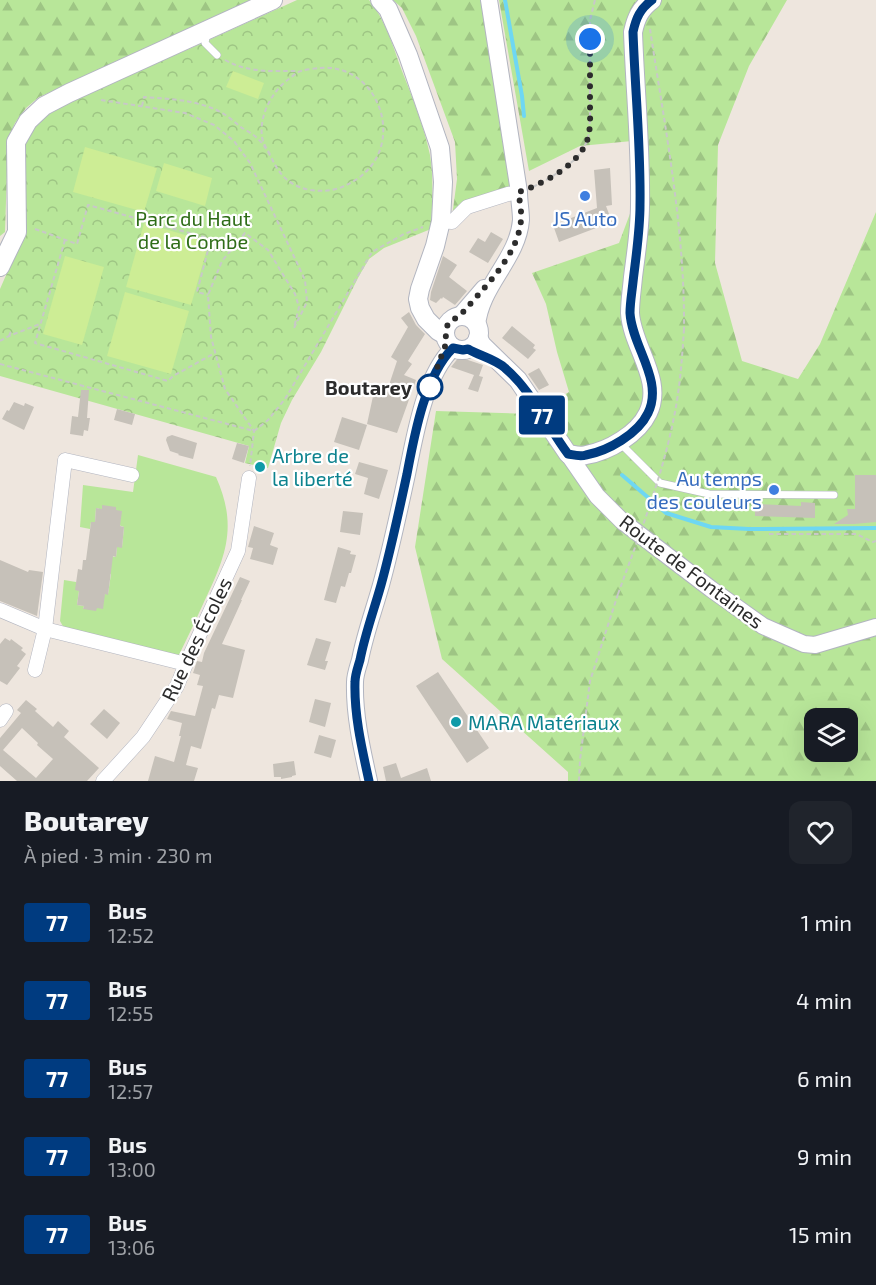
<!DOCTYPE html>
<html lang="fr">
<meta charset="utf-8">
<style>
body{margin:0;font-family:"Exo 2",sans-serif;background:#20242c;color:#f1f3f6;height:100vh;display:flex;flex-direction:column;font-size:22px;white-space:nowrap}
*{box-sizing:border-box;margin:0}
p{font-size:20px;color:#9ea1a6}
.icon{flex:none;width:33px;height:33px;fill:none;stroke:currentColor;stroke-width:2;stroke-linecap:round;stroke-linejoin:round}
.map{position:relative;height:781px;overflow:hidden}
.sheet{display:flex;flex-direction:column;background:#171b24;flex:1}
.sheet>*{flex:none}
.badge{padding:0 12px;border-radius:4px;font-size:21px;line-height:39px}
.tools{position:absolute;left:804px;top:708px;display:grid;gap:12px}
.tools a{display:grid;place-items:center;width:54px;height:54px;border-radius:12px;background:#171b24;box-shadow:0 6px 24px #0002;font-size:30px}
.you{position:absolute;width:30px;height:30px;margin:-15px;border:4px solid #fff;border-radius:50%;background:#1a73e8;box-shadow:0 0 0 9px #1a73e833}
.map>.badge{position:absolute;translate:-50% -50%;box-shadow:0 0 0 3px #fff}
.round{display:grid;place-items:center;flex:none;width:63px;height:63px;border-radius:12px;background:#20242c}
.overview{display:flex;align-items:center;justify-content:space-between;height:102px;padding:0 24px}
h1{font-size:28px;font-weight:800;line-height:45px}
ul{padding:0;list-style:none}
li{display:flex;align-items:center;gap:18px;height:78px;padding:0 24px}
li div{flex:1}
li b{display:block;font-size:22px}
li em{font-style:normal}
li .badge{min-width:66px;font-weight:700;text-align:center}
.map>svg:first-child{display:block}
.grass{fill:#b8e699}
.forest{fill:url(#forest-firs);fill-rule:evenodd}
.park{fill:url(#park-crowns)}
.pitch{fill:#cded95}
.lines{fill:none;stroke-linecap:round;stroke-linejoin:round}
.stream{stroke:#6ed7f3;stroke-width:4}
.building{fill:#c6c1b9;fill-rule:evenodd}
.service-casing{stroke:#b2b5c0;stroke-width:8}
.minor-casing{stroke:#b2b5c0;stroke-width:15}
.tertiary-casing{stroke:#b2b5c0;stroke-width:18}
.secondary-casing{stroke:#b2b5c0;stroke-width:20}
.path{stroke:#c8c8c8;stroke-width:2;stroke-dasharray:4.5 3;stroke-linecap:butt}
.service{stroke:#fff;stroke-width:7}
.minor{stroke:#fff;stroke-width:14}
.tertiary{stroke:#fff;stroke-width:16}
.secondary{stroke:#fff;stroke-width:18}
.path-bridge{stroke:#c8c8c8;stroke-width:2;stroke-dasharray:4.5 3;stroke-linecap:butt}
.line-casing{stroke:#fff;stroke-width:14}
.line{stroke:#003b80;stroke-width:9}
.walk{stroke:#2c2c2c;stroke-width:6;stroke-dasharray:0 10.8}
.shop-dot{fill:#3f7fe0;stroke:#fff;stroke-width:2}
.stop-dot{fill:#fff;stroke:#003b80;stroke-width:3}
.culture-dot{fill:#0f9aa8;stroke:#fff;stroke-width:2}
.labels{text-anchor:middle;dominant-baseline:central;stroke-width:4.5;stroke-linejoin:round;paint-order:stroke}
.park-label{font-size:20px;fill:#2f6d18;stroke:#fff}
.shop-label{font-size:20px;fill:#366cbe;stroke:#fff}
.stop-label{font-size:20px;font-weight:bold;fill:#2c2c2c;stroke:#fff;text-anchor:end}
.culture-label{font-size:20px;fill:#0d838f;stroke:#fff;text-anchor:start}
.street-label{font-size:20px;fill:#2c2c2c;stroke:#fff}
</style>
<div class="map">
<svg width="876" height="781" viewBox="0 0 876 781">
<defs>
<pattern id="forest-firs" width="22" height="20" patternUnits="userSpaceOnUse" patternTransform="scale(1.5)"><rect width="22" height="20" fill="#b8e699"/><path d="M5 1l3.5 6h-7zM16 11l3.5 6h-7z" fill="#9ec584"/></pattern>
<pattern id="park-crowns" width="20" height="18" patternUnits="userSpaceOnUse" patternTransform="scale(1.5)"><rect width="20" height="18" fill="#b8e699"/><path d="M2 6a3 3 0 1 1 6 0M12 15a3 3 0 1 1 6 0" fill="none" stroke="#9ec584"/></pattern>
</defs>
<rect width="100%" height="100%" fill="#eee6de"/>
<path class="grass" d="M138,455L216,477C238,526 226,556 204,602C196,620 187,638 178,657L64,628L60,621L64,580L76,582L79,591L77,605L84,606L83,609L97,608L105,594H108L111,574L108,573L110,556L116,557L117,547H122L124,527C113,524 108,510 96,508L95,522H91L90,529L80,527L83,485L133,492Z"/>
<g class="forest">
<path d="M0,0H265L39,97L26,108L15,123L8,139L5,232L0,236Z"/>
<path d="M393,0H488L515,186L452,217L457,179L455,142L416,36L402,8Z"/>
<path d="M499,0H787L749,66L718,145L715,263L742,361L798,379L820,344L876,212V781H568V772L442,659L415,547L436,411L532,414L569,392L557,352L546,304L532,273L619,243L631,211L632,141L580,146L529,171ZM814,718H848V752H814Z"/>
</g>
<path class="park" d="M297,0H369C386,20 393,47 402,71C413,99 424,126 430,155C434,179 432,205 431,229L384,248L369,259L359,276L321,352L292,400L281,423L268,468L245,463L249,446L0,376V289L24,234L23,143L38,119L74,96L189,49Z"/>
<g class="pitch">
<path d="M233,71L264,83L258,99L226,87Z"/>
<path d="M85,147L157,168L144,212L73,192Z"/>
<path d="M164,163L212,178L205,206L156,191Z"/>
<path d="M144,223L209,242L191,305L126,287Z"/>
<path d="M65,256L104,267L82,345L43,334Z"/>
<path d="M125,292L189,311L171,374L107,356Z"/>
</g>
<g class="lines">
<g class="stream">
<path d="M505,0L522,96L524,116"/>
<path d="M622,475L666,513L711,527L749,529L876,528"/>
</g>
</g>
<g class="building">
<path d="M610,168L612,205L606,206L612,222L559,242L553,225L597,208L594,170Z"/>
<path d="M491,232L503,239L488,263L469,252L478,238L485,242Z"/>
<path d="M443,256L457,265L449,277L467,291L455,305L443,297L442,299L441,298L436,303L430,300L431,292Z"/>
<path d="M409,312L416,325L425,334L408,361L412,364L404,375L416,380L397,433L367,424L375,387L388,392L390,382L397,361L391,357L408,327L401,318Z"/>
<path d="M512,326L535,345L533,348L536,350L528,359L502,338Z"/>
<path d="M459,357L483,365L479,376L483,377L478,392L468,389L474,375L451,367Z"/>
<path d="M539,368L549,385L539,390L528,374Z"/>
<path d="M81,390H89L87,418H90L88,431L84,430L83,436L70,434L72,416L78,417Z"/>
<path d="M14,402L24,406L25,403L34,407L24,430L2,419L7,410L9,411Z"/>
<path d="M117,409L135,414L132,425L114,420Z"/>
<path d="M342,417L367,425L359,450L334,442Z"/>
<path d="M172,435L197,443L193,459L178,455L179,454L170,451L166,440L167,437Z"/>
<path d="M237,443L249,446L244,463L232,459Z"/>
<path d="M359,462L388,470L379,499L364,494L368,478L355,474Z"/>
<path d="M855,475H876V522L854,524H834L848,515L847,509H855Z"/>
<path d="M801,502L815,503V518L755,516V504L801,506Z"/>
<path d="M102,505L116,507V510L122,511L120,526L124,527L122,548L117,547L116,557L113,556L108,595L105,594L103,609L97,608L96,611L83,609L84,606L77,605L79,591L75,590L78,569L82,570L83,560H86L91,522H95L96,508L102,509Z"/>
<path d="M343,511L363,513L360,535L340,532Z"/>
<path d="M254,526L274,533L270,545L278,548L273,565L250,559L253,548L248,547Z"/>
<path d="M338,547L351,551L350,554L356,555L351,573H349L345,587L341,586L336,603L324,600Z"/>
<path d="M0,560L28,572L29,570L43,572L37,616L0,601Z"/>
<path d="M240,577L250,581L241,600H242L222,644L245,650L233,698L219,695L215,709L212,708L201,749L191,746L186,765L198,768L194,781H148L155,756L174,762L181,736H179L182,723L167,719L171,711L195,716L203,686L197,685L200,675L193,673L197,661L202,662L204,653Z"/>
<path d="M5,638L10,641L11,639L23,648L21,650L26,654L17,666L20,668L7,685L0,681V644Z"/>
<path d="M316,638L331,642L325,661H328L325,670L307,665Z"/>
<path d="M438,672L489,748L467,763L416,686Z"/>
<path d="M315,699L331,703L325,727L309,722Z"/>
<path d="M26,700L37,709L35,711L53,727L58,721L69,731L64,737L99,768L87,781H17L0,766V738L21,713L17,710ZM22,728L38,743L37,745L53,759L36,778L3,750Z"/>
<path d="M104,709L120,723L107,739L90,724Z"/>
<path d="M319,735L336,740L331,758L314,753Z"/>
<path d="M294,761L296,775L292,776V777L281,779V777H274L273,764Z"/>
<path d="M396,763L401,778L427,768L431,781H386L383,767Z"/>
</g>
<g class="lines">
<g class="service-casing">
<g id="service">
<path d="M207,32L205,43L217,55"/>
<path d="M621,444L660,483L709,494L834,495"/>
</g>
</g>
<g class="minor-casing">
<g id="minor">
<path d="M441,221L452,222L467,207L508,194L519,192"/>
<path d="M0,610L45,629L186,664"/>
<path d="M35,670L45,629L65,460L132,475"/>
<path d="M0,720L6,711"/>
<path d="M103,781L143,737L177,686L186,664L238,551L249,478"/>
</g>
</g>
<g class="tertiary-casing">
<g id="tertiary">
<path d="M459,317L484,288"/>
<path d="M477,326C480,286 518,259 521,220C521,211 519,201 519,192L489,0"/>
<path d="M568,454L597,496L622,521L711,589L763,626L804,644L815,645L876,627"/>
<path d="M369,781C362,749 354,715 355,682C355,675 358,667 360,660C365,634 374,610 381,585C391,549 399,511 407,474C415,436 424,376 453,348"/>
</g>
</g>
<g class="secondary-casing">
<g id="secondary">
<path d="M380,0L388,9L408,55L440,148L443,182L441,221L435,246L420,289L418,299L420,308L426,319L438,331L445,335"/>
<path d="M0,267L17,232L16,142L28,121L44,106L69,93L273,0"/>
<circle cx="462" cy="333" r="17"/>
<path d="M478,338L482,345L518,380L568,454C574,455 580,457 586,455C609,451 638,434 648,413C664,380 632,347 630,313C630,301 632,289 633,277C636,253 640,229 640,205C641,147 635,90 633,32C636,18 640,9 652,0"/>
</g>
</g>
<g class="path">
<path d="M650,29C665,128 685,229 684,329"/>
<path d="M225,60C248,73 272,71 298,71"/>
<path d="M101,100L185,113L214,125L234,141L250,163L305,280L307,302L294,328L299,307L295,294L268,250L245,233L222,261L208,295L211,337L225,389L254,431L250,466"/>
<path d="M142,106L144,97C171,99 200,100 224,114C230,118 236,123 242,128C247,131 253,134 257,138C266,146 271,158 277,168C289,188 311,193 332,190C342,188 349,184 357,179C408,145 379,62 319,68C314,69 306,69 301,71C297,72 293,76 290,78C272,91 259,115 262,137C263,143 267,149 270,154"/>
<path d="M533,187L553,176L577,158L588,140L590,119V20L595,0"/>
<path d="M35,229L77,244L88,205L211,239L197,292L208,295"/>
<path d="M65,240L35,343L168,381L173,376L215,353"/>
<path d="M9,336L12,329"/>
<path d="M0,341L9,336L40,324"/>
<path d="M0,364L254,431"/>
<path d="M254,431L268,420L285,399L372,252L404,234L423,227"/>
<path d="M769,534H856L873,542L876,541"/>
<path d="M579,781L580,760L590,681L618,594"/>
</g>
<use href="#service" class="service"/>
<use href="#minor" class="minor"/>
<use href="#tertiary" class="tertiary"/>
<use href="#secondary" class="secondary"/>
<path class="path-bridge" d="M618,594C639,536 662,478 674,417C680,388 682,359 684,329"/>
</g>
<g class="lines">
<g class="line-casing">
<path id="line" d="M369,781C362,749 354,715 355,682C355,675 358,667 360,660C365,634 374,610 381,585C391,549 399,511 407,474C414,437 425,375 453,348L463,350L468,349C480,356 495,359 505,368C532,391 547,426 568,454C574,455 580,457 586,455C608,451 638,434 648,413C664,380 632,347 630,313C630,303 632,292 633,282C636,256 640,231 640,205C641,147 635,90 633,32C636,18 640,9 652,0"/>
</g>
<use href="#line" class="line"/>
<path class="walk" d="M430,387L447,341C443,329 448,320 459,317C482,289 518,257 521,220C522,211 519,201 519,192C543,184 578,165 587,141C591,130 590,115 590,104C590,83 590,61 590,39"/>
</g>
<g class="shop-dot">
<circle cx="585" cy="196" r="6"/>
<circle cx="774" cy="490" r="6"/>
</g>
<circle class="stop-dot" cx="430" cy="387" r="12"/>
<g class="culture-dot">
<circle cx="260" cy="467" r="6"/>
<circle cx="456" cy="722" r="6"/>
</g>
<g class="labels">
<g class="park-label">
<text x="193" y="218">Parc du Haut<tspan x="193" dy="23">de la Combe</tspan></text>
</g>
<g class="shop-label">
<text x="585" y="218">JS Auto</text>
<text x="762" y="478" text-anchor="end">Au temps<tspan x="762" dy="23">des couleurs</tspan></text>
</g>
<g class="stop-label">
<text x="412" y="387">Boutarey</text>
</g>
<g class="culture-label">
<text x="272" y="455">Arbre de<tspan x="272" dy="23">la liberté</tspan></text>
<text x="468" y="722">MARA Matériaux</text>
</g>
<g class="street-label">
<text transform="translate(692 571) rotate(37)">Route de Fontaines</text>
<text transform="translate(196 639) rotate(-64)">Rue des Écoles</text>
</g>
</g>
</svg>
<div class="tools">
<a><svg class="icon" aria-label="layers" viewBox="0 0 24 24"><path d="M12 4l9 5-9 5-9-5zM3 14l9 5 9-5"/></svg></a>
</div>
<div class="you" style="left:590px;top:39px"></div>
<b class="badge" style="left:542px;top:415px;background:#003b80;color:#fff">77</b>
</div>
<section class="sheet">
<div class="overview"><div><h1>Boutarey</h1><p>À pied · 3 min · 230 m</p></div><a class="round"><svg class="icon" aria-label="heart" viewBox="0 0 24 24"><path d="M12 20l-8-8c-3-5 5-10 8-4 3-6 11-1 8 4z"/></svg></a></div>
<ul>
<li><span class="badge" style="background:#003b80;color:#fff">77</span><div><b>Bus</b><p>12:52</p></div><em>1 min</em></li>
<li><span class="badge" style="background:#003b80;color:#fff">77</span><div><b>Bus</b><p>12:55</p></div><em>4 min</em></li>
<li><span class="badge" style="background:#003b80;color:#fff">77</span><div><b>Bus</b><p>12:57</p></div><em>6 min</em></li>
<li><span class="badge" style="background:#003b80;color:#fff">77</span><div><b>Bus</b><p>13:00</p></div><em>9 min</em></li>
<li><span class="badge" style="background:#003b80;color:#fff">77</span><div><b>Bus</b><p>13:06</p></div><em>15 min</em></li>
</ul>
</section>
